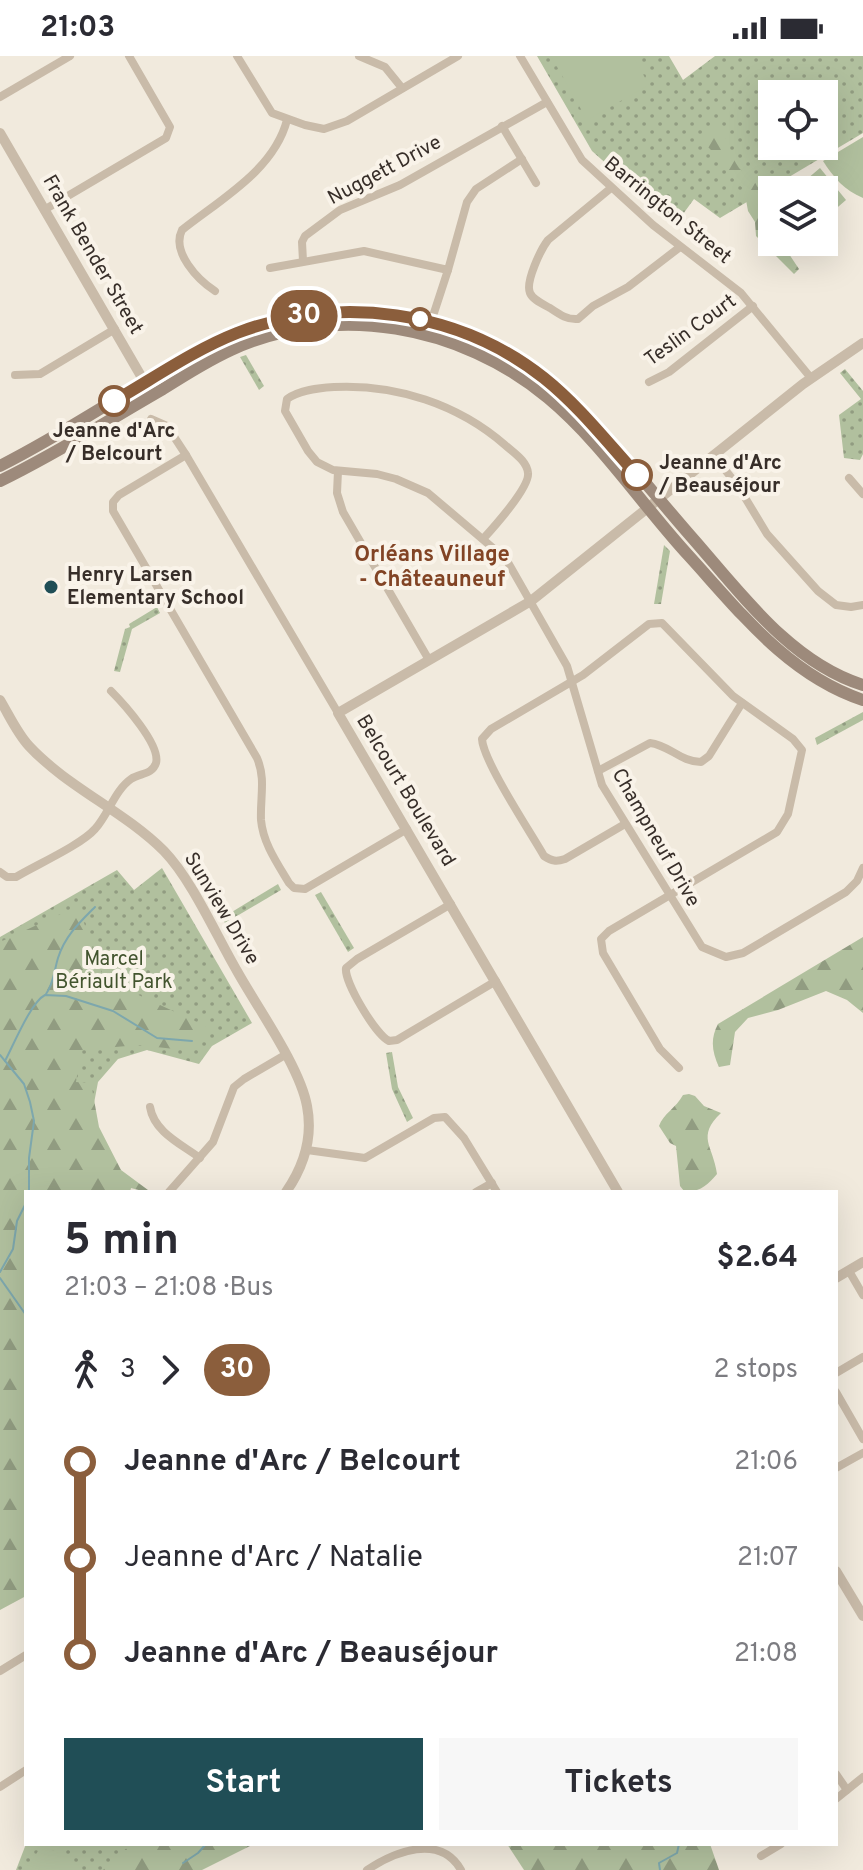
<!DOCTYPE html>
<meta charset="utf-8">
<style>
body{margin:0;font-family:Overpass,sans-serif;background:#f7f7f7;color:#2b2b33;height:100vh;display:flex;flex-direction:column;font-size:30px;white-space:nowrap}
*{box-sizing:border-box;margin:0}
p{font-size:26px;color:#7c7c81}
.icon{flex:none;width:44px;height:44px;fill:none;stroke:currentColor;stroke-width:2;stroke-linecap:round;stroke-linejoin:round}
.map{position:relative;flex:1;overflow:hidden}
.side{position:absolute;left:24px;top:1134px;width:814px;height:656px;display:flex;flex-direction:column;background:#fff;border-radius:0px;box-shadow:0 8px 32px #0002}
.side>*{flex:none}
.badge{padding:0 16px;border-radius:26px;font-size:28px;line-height:52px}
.buttons{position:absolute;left:758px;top:24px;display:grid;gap:16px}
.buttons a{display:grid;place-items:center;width:80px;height:80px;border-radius:0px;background:#fff;box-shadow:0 8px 32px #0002;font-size:40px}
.map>.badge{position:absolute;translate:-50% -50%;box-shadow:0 0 0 4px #fff}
.legs{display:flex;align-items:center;gap:12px;height:88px;padding:0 40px;font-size:26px}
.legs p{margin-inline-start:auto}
.headline{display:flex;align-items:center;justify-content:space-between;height:136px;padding:0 40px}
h1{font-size:44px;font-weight:700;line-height:60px}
.primary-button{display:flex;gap:16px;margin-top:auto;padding:16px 40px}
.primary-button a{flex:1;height:92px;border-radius:0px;background:#204e56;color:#fff;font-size:32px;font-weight:700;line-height:92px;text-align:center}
.primary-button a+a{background:#f7f7f7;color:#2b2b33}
ul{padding:0 40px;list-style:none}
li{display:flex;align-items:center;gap:28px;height:96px;font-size:30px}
li i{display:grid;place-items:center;width:12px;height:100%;margin:0 10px;background:currentColor}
li i::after{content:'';width:20px;height:20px;margin:-10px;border:6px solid;border-radius:50%;background:#fff}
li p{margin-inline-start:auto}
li:first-child i{background:linear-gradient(#0000 50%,currentColor 0)}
li:last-child i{background:linear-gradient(currentColor 50%,#0000 0)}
.status{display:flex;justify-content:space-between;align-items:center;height:56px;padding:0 40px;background:#fff;direction:ltr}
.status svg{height:22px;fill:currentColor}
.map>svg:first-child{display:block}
.grass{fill:url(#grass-dots);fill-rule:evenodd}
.forest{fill:url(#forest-firs)}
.garden{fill:#b1c09e}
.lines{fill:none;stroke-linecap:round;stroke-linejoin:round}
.stream{stroke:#7da7ad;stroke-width:2}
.minor{stroke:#c9bba9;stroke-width:8}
.tertiary{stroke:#c9bba9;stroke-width:10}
.secondary{stroke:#9d8a7b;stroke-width:12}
.line-1-casing{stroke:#fff;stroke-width:18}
.line-1{stroke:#8b5e3c;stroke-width:12}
.stop-1-dot{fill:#fff;stroke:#8b5e3c;stroke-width:4}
.poi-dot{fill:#204e56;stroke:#f9f3e9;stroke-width:3}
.labels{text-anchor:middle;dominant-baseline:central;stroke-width:8;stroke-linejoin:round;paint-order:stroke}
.street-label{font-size:20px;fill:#372e29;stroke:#f9f3e9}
.stop-label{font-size:20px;font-weight:bold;fill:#372e29;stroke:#f9f3e9}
.poi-label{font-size:20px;font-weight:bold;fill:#372e29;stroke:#f9f3e9;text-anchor:start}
.park-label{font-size:20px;fill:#42542e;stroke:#f9f3e9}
.neighbourhood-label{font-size:22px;font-weight:bold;fill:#824425;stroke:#f9f3e9}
</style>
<div class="status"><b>21:03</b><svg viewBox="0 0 49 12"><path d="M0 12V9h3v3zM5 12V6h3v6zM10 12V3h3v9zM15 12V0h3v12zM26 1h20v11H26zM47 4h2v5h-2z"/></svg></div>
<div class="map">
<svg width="863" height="1814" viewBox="0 0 863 1814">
<defs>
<pattern id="grass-dots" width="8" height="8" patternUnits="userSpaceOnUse" patternTransform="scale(2)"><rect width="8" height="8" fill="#b1c09e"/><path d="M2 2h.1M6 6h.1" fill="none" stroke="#919c81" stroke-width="1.8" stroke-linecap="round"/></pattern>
<pattern id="forest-firs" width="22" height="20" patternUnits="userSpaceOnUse" patternTransform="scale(2)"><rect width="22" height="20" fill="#b1c09e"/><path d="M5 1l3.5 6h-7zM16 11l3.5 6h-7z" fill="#919c81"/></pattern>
</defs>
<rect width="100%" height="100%" fill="#f1eadd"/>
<g class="grass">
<path d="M537,0H669L683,24L715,0H863V77L720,162L694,143L675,169L592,95ZM772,38H824V90H772Z"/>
<path d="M246,299L264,330L259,334L240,301Z"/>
<path d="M845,313L863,335V398L860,404L844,402L839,359L861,343L840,317Z"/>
<path d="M664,489L670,495L661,548H654Z"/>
<path d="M157,551L160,557L132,573L120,616L114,615L125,573L130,571L129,568Z"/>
<path d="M863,656V664L817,689L815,682Z"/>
<path d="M162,812L252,967L212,990L199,1008L147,994L118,1003L98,1026L92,1058L41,955L0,897V881L117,814L134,834Z"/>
<path d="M278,828L281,834L225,867L222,862Z"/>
<path d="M321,836L354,892L348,896L315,839Z"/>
<path d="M392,996L398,1031L413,1062L407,1066L392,1033L386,997Z"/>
<path d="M26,1788H229L194,1814H16Z"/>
</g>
<g class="forest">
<path d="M718,66L723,70C726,85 730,99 739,112C743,117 750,120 754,125C767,144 750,154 772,171V186H781L799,213L794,218L756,180L755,166L748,155L744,133C726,118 719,97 700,85L712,68Z"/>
<path d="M78,850L104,923L214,974L193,995L138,989L81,994L76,1026L91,1027L99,1071L121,1114L148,1134L146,1136L131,1132L130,1136H26V1540L0,1554V886Z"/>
<path d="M863,881V957L847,944L826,935L778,954L748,962L735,976L730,1009L719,1011C712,996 710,983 718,968Z"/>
<path d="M689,1038L695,1040L704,1050L721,1057C696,1081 713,1089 717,1118C708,1129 699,1137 684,1135L680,1130L676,1090L670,1087L659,1070C663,1058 676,1052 683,1039Z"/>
<path d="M131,1788H254L202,1814H103Z"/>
<path d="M507,1788H710L719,1814H524Z"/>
</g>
<g class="garden">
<path d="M551,0H633L649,29L587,64Z"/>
<path d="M863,81V142C844,134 834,122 823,105Z"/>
<path d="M820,112L846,144L824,163V134H794Z"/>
<path d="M42,1788L82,1811L80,1814H27Z"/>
</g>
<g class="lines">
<g class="stream">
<path d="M46,938C54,927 54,915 58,902C65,880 79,867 95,851"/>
<path d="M0,999L24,1028L30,1046L34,1065L29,1102V1136"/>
<path d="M5,1005C14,988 31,946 45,939L66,940L113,955L157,982L192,985"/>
<path d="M0,1216L13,1193L17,1165L26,1147"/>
<path d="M0,1222L26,1259"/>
<path d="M183,1807L198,1797L206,1788"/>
<path d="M660,1814L659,1807L677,1797L679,1788"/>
</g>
<g class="minor">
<path d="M237,0L272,57L305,69L324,73L347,65L458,0"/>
<path d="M359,0L385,11L402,32"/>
<path d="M520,0L582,104L653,169L741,237L811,322"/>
<path d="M0,41L70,0"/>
<path d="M502,70L536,127"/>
<path d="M611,132L548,184C541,193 525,226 530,237C533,244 543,248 550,252C559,258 567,264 578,263L593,250L628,231L680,191"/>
<path d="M44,154L166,82L170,71L129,0"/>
<path d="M303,205L302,186L305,180L340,154L400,129L547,46"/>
<path d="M270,212L364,195L448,214L467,146L476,133L522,103"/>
<path d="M215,235C198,224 171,196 182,174C221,143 274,114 287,64"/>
<path d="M431,266L448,214"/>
<path d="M15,319L40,318L115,273"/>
<path d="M649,326L669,316L753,250"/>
<path d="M151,363L167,370L186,399L338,657"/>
<path d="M186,399L119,439L113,446V455L257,702C266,723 260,741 261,764C263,787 277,807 289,827L294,832L305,833L407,773"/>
<path d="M714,400L738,430L767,478L818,535L836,549L851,551L863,549"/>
<path d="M338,415L337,437L343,456L429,604"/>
<path d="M849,422L863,438"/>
<path d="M483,483C493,472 530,431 528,417C527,405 514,397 505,389C458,348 396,328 334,331C318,332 300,334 287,343L285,355L308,395L317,406L333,414L377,418L396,423L428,437L506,503L567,610L602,729L702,891L726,901L743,897L846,836L857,825L863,812"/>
<path d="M598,715L650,687C669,689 681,706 701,706L709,700L742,647"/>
<path d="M625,768L565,803C556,806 552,805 544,800C531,777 483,705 482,683L491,673L583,619L649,568L662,567L733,640L793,683L802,694L788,758L777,776L609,875L601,883L603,897L660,993L679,1012"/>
<path d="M0,816L7,821H16C36,809 81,789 95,773C108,759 115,734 131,723C140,717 152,719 156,707C161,689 123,647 111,635"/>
<path d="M451,848L357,903L346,912C344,926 376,979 389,985L397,984L496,925"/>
<path d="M150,1051C154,1076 181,1088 200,1102"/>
<path d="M307,1094L365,1102L434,1062L445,1061L464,1082L497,1136"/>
<path d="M169,1136L213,1086L234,1031L244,1023L285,999"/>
<path d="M476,1136L492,1127"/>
<path d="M849,1215L863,1239"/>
<path d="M836,1317L863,1301"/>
<path d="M836,1336L863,1383"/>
<path d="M836,1412L863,1397"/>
<path d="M0,1615L26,1599"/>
<path d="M836,1718L847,1734"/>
<path d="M0,1731L26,1714"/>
<path d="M836,1743L863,1721"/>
<path d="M761,1800L781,1788"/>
<path d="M367,1814C394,1796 440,1777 461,1814"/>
</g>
<g class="tertiary">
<path d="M0,77L152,339"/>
<path d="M0,644C9,659 17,677 29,690C67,731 124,755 164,795C192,824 216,879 237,915C257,951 300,1011 307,1050C313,1081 304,1110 286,1136"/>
<path d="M618,1136L338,657L531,545L803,328L863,287"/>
<path d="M836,1222L863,1206"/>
<path d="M836,1515L863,1560"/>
</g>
<g class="secondary">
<path d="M0,410C76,372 145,321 221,284C329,233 467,253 557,332C607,377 650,434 695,485C742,539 792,607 863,629"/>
<path d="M0,425C56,398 109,364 163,333C185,319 207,305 231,294C335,246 461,269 548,342C601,386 642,449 689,500C740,556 788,619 863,644"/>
</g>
</g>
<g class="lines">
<g class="line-1-casing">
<path id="line-1" d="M114,345C154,322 194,294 237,277C339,238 458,254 544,322C579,350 607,386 637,419"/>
</g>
<use href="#line-1" class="line-1"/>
</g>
<g class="stop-1-dot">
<circle cx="420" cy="263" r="10"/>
<circle cx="114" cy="345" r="14"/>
<circle cx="637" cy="419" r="14"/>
</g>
<circle class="poi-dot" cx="51" cy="531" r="8"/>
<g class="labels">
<g class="street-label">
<text transform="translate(385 115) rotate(-28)">Nuggett Drive</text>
<text transform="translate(667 155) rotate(39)">Barrington Street</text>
<text transform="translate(92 199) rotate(60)">Frank Bender Street</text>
<text transform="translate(691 275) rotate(-36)">Teslin Court</text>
<text transform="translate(405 735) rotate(59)">Belcourt Boulevard</text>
<text transform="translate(655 782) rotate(60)">Champneuf Drive</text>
<text transform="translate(221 853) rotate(59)">Sunview Drive</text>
</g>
<g class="stop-label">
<text x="114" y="376">Jeanne d'Arc<tspan x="114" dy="23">/ Belcourt</tspan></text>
<text x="659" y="408" text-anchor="start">Jeanne d'Arc<tspan x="659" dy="23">/ Beauséjour</tspan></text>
</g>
<g class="poi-label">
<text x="67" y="520">Henry Larsen<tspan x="67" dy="23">Elementary School</tspan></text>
</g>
<g class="park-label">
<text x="114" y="904">Marcel<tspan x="114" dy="23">Bériault Park</tspan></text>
</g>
<g class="neighbourhood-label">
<text x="432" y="499">Orléans Village<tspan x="432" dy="25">- Châteauneuf</tspan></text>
</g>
</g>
</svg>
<div class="buttons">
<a><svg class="icon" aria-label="locate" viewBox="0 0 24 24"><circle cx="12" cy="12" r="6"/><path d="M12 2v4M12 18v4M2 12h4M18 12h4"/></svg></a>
<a><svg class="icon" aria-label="layers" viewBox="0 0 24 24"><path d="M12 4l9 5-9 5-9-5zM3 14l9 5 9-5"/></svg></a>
</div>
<b class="badge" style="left:304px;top:260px;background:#8b5e3c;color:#fff">30</b>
<section class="side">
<div class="headline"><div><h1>5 min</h1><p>21:03 – 21:08 · Bus</p></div><b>$2.64</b></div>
<div class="legs"><svg class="icon" aria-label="walk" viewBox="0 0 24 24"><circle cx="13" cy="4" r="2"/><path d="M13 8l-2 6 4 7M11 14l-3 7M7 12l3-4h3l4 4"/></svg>3<svg class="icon" aria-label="forward" viewBox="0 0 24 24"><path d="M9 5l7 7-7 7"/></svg><b class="badge" style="background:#8b5e3c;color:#fff">30</b><p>2 stops</p></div>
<ul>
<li><i style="color:#8b5e3c"></i><b>Jeanne d'Arc / Belcourt</b><p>21:06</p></li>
<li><i style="color:#8b5e3c"></i><span>Jeanne d'Arc / Natalie</span><p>21:07</p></li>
<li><i style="color:#8b5e3c"></i><b>Jeanne d'Arc / Beauséjour</b><p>21:08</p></li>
</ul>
<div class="primary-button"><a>Start</a><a>Tickets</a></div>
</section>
</div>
